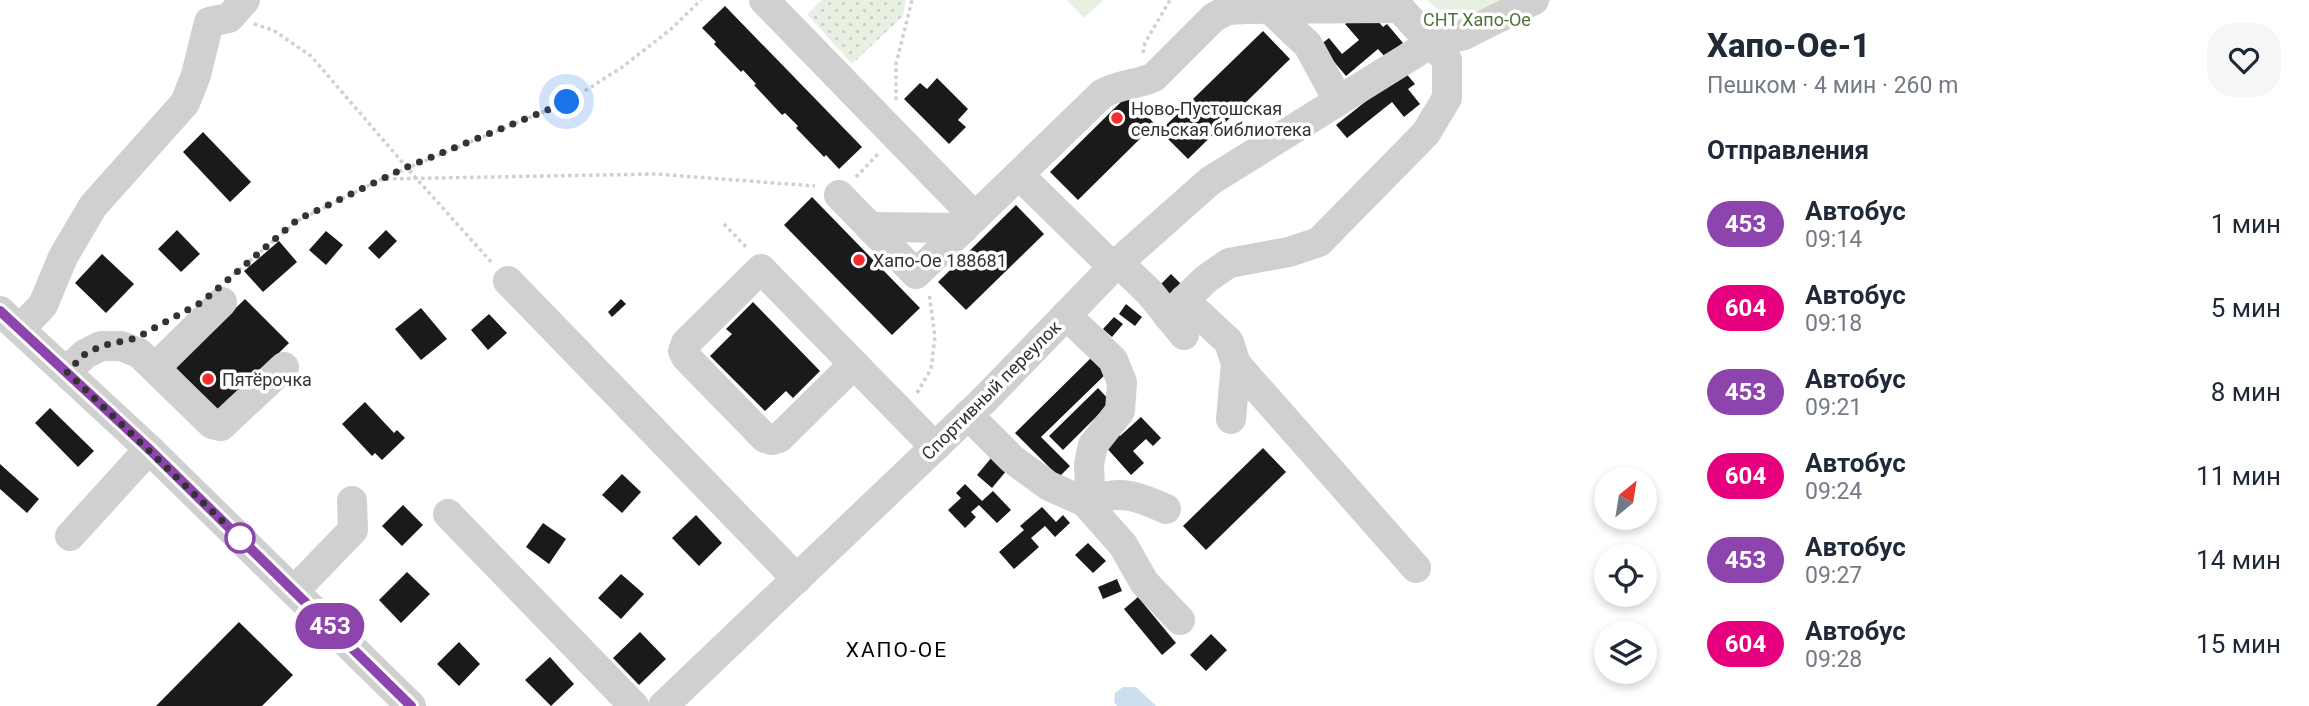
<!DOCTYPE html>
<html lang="ru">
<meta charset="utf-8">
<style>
body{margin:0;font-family:Roboto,sans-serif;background:#f6f6f7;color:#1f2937;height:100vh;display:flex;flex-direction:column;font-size:26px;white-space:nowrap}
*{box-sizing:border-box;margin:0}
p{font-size:23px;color:#747a83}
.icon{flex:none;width:38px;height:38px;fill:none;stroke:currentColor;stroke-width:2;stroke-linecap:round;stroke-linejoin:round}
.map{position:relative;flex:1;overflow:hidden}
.drawer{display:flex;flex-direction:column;background:#fff;width:630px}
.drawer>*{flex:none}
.badge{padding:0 14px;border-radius:23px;font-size:24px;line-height:46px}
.needle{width:46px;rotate:30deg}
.fabs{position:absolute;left:1594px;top:467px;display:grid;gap:14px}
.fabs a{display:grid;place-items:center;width:63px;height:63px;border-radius:50%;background:#fff;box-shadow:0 4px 10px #0003;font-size:35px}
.you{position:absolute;width:35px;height:35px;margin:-18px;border:5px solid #fff;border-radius:50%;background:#1a73e8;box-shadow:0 0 0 10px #1a73e833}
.map>.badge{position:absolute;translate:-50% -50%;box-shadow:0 0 0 4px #fff}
h2{padding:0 28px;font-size:26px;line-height:63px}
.round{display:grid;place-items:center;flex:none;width:74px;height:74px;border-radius:28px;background:#f6f6f7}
.head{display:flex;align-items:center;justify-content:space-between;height:119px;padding:0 28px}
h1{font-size:33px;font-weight:800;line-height:52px}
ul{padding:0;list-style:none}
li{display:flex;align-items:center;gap:21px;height:84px;padding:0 28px}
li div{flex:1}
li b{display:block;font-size:26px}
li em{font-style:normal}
li .badge{min-width:77px;font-weight:700;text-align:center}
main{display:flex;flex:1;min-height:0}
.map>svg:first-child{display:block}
.grass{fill:url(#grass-dots)}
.garden{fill:#e8f0e1}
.water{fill:#ccdff0}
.building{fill:#1a1a1a}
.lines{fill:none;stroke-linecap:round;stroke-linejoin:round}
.path{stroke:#d0d0d0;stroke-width:3.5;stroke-dasharray:3.5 3.5;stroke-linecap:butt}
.minor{stroke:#d0d0d0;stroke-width:30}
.line-casing{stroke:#fff;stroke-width:16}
.line{stroke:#8e44ad;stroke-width:10}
.walk{stroke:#333;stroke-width:7;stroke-dasharray:0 12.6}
.poi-dot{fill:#f42c2b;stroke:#fff;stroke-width:2.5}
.stop-dot{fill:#fff;stroke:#8e44ad;stroke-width:3.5}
.labels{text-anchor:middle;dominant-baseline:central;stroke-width:7;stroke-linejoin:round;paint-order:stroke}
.park-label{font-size:18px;fill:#51743b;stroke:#fff}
.poi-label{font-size:18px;fill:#333;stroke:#fff;text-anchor:start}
.street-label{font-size:18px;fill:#333;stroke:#fff}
.quarter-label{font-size:21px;letter-spacing:2px;fill:#000;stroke:#fff}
</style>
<main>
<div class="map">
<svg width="1679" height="706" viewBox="0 0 1679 706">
<defs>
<pattern id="grass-dots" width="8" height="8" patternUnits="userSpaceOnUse" patternTransform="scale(1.75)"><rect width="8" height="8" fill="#e8f0e1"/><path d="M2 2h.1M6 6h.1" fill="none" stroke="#c7cec2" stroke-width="1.8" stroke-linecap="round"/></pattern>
</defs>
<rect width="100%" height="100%" fill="#fff"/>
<path class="grass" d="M822,0H906L903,16L852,64L807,14Z"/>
<g class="garden">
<path d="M1067,0H1103L1084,18Z"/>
<path d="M1427,0H1552L1474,43Z"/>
</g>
<path class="water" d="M1123,687H1136L1156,706H1117L1114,702L1115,693Z"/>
<g class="building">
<path d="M725,6L862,147L839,169L826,155L824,157L796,128L798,126L785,113L782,115L754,85L756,84L743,70L741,72L714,44L716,42L702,28Z"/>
<path d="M1371,13L1383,27L1387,24L1403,43L1385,57L1378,49L1346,76L1320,45L1329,38L1342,54L1359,40L1345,24L1356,14Z"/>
<path d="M1263,31L1290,59L1188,159L1160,131Z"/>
<path d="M1404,71L1415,84L1408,89L1420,104L1404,117L1392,102L1347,138L1336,125Z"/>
<path d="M937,78L968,109L958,120L966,127L949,144L904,99L920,83L927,89Z"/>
<path d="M1127,96L1155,124L1078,200L1050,172Z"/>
<path d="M203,132L251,182L230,202L183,152Z"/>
<path d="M812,197L920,308L892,335L784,225Z"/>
<path d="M1016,205L1044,234L966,310L938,282Z"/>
<path d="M177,230L200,254L181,272L158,249Z"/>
<path d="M386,230L397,241L379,259L368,248Z"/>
<path d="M326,231L343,245L326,265L309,250Z"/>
<path d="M279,241L297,262L263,292L244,271Z"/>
<path d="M102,254L134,284L106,313L75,283Z"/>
<path d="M1171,274L1181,284L1170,295L1160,285Z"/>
<path d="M245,299L289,343L219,412L175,367Z"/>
<path d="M621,299L626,304L612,317L608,312Z"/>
<path d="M753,302L820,371L793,398L786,391L765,411L710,356L732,334L726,329Z"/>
<path d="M1126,304L1142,317L1135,326L1119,314Z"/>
<path d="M421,308L447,339L421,360L395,329Z"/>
<path d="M489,314L507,333L488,350L471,330Z"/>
<path d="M1114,317L1123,324L1112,337L1103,329Z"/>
<path d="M1095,354L1110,370L1041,437L1070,466L1059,477L1015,433Z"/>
<path d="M1098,388L1111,402L1063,450L1049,436Z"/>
<path d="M365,402L394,433L397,430L405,438L382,460L375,453L372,456L342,424Z"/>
<path d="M50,408L94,451L78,467L35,423Z"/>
<path d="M1141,417L1161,438L1153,446L1146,439L1133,451L1144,463L1131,475L1104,445L1117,433L1120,436Z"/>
<path d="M1263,448L1286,472L1206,550L1183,526Z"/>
<path d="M992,457L1007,470L992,488L977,475Z"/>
<path d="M0,464L39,499L27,513L0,489Z"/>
<path d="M622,474L641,492L622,513L602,495Z"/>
<path d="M965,484L982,501L993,491L1011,510L997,523L979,505L971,512L976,517L965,528L948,510L961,498L956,493Z"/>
<path d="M403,505L423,525L402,546L382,526Z"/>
<path d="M1042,507L1056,522L1063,515L1070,523L1055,537L1045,526L1031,538L1039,547L1014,569L999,552L1024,530L1020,526Z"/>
<path d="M696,515L722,543L699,566L672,538Z"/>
<path d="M543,523L566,539L549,564L526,547Z"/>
<path d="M1088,543L1106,561L1093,573L1075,555Z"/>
<path d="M407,572L430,594L401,623L379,600Z"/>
<path d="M621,574L644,594L621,619L598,598Z"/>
<path d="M1117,579L1122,591L1103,599L1098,587Z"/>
<path d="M1138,597L1176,643L1162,655L1124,609Z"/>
<path d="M239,622L293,675L262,706H156Z"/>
<path d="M640,632L666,659L639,685L613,658Z"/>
<path d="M1211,634L1227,650L1206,671L1190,655Z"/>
<path d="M459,642L480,664L459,686L437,664Z"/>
<path d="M550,657L574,684L551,706L525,680Z"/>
</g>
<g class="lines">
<g class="path">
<path d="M254,24L273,30L311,56L415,177L493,264"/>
<path d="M1143,53L1145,43L1170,0"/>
<path d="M896,100V64L912,0"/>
<path d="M386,177L567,102L621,68L670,30L701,0"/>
<path d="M856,177L880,152"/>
<path d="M724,224L747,248"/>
<path d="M228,279L297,221L382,179L655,174L815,186"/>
<path d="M917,393L931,369L935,337L929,293"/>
</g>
<g class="minor">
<path d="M764,0L975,217"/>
<path d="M1270,9L1308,45L1338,100"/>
<path d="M1019,175L1113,267"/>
<path d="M839,195L916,274L1102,94C1119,84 1137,85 1154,77L1214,17L1228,10L1246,9L1400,8"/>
<path d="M870,227L964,228"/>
<path d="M1118,262L1150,293L1184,335"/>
<path d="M508,281L797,579"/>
<path d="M1184,300L1229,342L1236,364L1231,419"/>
<path d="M0,311L149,449L411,706"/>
<path d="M1066,315L1113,360L1122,382L1120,411L1093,445L1089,464L1090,488L1085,502"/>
<path d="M1168,316L1206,279L1229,263L1289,252L1319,242L1426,133L1447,98V60L1392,0"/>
<path d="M20,329L43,305L63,257L93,206L185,103L196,75L209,22L229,18L245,0"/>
<path d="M854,364L779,438L772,440L765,438L686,357L683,351L686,343L761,269L935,447"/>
<path d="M1236,364L1416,568"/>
<path d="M155,368L222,302"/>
<path d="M67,371L85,354L101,346H121L139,353L212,424L221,426L284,367"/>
<path d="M968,415L1012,459L1049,486L1085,502L1123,545L1144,582L1180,620"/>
<path d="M1085,502C1119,490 1133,494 1166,509"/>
<path d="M448,514L634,706"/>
<path d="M70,536L149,449"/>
<path d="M294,591L353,530L352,501"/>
<path d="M663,706L983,401L1113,267L1210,181L1433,42L1464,35L1534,0"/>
</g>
</g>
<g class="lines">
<g class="line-casing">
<path id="line" d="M0,311L149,449L411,706"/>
</g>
<use href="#line" class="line"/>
<path class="walk" d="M240,538L67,372L85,354L101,346L136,338L202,302L297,220L407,167L567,102"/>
</g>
<g class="poi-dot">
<circle cx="1117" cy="118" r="7"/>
<circle cx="859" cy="260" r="7"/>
<circle cx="208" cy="379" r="7"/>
</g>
<circle class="stop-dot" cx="240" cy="538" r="14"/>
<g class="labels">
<g class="park-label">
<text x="1477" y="19">СНТ Хапо-Ое</text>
</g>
<g class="poi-label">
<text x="1131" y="108">Ново-Пустошская<tspan x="1131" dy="21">сельская библиотека</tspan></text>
<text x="873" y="260">Хапо-Ое 188681</text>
<text x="222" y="379">Пятёрочка</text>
</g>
<g class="street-label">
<text transform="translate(991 390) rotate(-45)">Спортивный переулок</text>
</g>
<g class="quarter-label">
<text x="897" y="650">ХАПО-ОЕ</text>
</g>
</g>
</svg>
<div class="fabs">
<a><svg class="needle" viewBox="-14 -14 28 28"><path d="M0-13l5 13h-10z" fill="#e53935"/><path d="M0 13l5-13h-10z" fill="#747a83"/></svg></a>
<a><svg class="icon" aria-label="locate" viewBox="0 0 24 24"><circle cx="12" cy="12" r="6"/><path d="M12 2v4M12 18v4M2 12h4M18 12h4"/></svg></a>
<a><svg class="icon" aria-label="layers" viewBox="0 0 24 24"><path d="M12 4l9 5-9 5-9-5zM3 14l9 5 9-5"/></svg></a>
</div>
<div class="you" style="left:567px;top:102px"></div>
<b class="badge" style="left:330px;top:626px;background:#8e44ad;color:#fff">453</b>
</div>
<section class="drawer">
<div class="head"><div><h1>Хапо-Ое-1</h1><p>Пешком · 4 мин · 260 m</p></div><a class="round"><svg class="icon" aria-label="heart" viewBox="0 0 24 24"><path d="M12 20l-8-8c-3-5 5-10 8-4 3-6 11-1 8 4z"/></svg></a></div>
<h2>Отправления</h2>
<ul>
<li><span class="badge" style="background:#8e44ad;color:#fff">453</span><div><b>Автобус</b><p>09:14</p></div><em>1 мин</em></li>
<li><span class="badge" style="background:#e6007e;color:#fff">604</span><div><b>Автобус</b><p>09:18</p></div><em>5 мин</em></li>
<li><span class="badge" style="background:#8e44ad;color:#fff">453</span><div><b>Автобус</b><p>09:21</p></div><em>8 мин</em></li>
<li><span class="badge" style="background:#e6007e;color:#fff">604</span><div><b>Автобус</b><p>09:24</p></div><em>11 мин</em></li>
<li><span class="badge" style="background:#8e44ad;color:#fff">453</span><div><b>Автобус</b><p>09:27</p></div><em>14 мин</em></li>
<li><span class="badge" style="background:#e6007e;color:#fff">604</span><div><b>Автобус</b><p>09:28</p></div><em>15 мин</em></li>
</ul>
</section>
</main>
